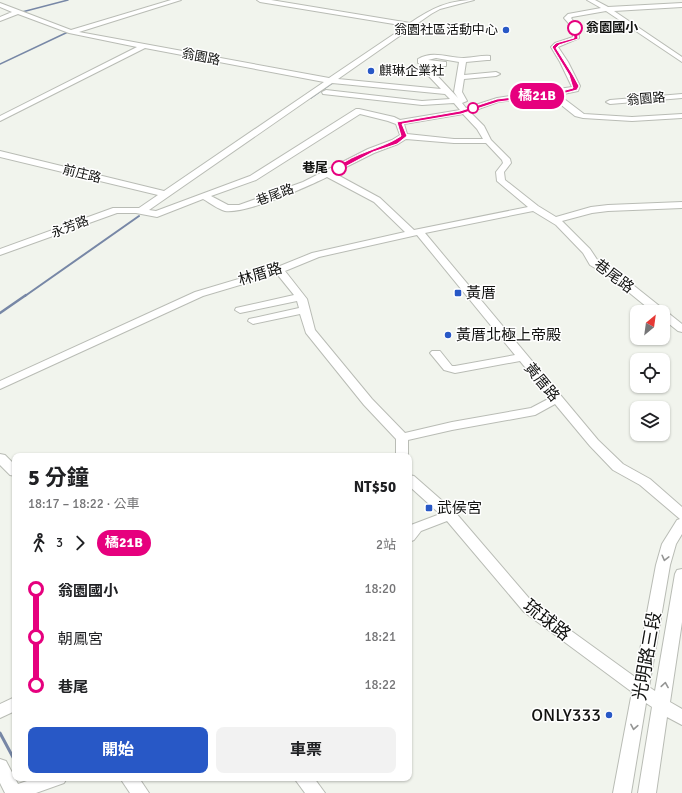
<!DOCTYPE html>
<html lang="zh-TW">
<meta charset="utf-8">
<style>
body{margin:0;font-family:Signika,"Noto Sans TC",sans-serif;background:#f2f2f2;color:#202124;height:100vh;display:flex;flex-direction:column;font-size:15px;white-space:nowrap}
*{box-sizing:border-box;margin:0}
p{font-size:13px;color:#757577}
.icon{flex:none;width:22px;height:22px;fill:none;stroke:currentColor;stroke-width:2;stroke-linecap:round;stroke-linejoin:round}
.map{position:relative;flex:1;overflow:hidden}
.sheet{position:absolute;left:12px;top:453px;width:400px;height:328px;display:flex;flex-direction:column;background:#fff;border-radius:8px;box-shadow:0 1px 3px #0004}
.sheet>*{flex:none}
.badge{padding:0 8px;border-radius:13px;font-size:14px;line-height:26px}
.needle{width:26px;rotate:29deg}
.controls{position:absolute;left:630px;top:305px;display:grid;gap:8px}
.controls a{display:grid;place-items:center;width:40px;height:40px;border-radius:8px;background:#fff;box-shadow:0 1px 3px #0004;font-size:20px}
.map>.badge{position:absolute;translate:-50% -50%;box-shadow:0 0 0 2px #fff}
.legs{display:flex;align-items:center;gap:6px;height:44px;padding:0 16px;font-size:13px}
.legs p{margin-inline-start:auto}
.overview{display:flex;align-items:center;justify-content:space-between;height:68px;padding:0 16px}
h1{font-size:22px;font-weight:700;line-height:30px}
.button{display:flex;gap:8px;margin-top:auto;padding:8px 16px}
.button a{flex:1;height:46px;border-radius:8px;background:#2858c6;color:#fff;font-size:16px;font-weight:700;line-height:46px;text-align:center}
.button a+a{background:#f2f2f2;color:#202124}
ul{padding:0 16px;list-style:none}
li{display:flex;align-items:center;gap:14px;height:48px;font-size:15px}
li i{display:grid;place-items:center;width:6px;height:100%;margin:0 5px;background:currentColor}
li i::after{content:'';width:10px;height:10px;margin:-5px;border:3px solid;border-radius:50%;background:#fff}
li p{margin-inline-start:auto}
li:first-child i{background:linear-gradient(#0000 50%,currentColor 0)}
li:last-child i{background:linear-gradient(currentColor 50%,#0000 0)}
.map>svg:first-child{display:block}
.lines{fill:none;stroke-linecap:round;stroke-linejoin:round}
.stream-far3{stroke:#7787a6;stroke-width:1.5}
.stream-far2{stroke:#7787a6;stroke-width:2}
.stream-far1{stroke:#7787a6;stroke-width:2.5}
.stream{stroke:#7787a6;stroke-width:3}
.minor-casing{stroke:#b9bcb5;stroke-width:2}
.minor{fill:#fff;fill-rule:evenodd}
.oneway{stroke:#949594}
.line-1{fill:#e6007e;stroke:#fff}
.stop-1-dot{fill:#fff;stroke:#e6007e;stroke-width:2}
.poi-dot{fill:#2858c6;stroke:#fff;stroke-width:1.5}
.labels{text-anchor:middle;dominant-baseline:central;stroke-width:3;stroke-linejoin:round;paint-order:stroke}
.far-stop-label{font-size:13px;font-weight:bold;fill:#121311;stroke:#fff;text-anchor:start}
.far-poi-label{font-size:13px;fill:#121311;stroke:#fff;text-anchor:end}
.far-street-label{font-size:13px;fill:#121311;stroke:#fff}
.street-label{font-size:15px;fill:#121311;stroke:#fff}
.poi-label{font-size:15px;fill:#121311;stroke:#fff;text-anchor:start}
.near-street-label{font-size:18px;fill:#121311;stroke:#fff}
.near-poi-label{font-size:18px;fill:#121311;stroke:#fff;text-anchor:end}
</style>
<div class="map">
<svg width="682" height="793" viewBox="0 0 682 793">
<rect width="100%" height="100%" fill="#f1f4ed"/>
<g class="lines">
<g class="stream-far3">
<path d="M24,13L22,12L68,0"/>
<path d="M0,64L70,31"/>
<path d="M311,98L334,82"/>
</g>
<path class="stream-far2" d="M25,296L139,216"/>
<path class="stream-far1" d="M0,313L26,295"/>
<path class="stream" d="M0,733L15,761"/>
<g class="minor-casing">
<g id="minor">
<path d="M171,0H181L79,32L329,78L406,26L260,2L257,0H271L410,23C431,9 448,0 474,0L440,9L431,14L338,79L441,89L422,69L426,67H429L458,98L454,92L459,62L436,58L428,60L446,62V66H443L418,63V59C433,50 449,58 464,58C473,58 482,55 490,56V60H487L466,62L464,75L496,72L500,74L496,76L464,79L462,92L467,101L462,103L466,108L497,98L572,87L560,62L551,47L555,43L573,37L572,27L564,18L568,14L601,8L587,0H595L608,7L682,3V7L614,11L682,57V62L606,11L572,17L571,18L578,27L579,38L558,47L568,62L580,86L578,91L559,95L584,114L632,117L682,114V118L632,121L583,118L575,116L550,96L498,102L470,112L484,126L491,140L510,159L511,163L504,172L505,180L538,206L556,217L591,207L608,205L682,202V208L608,211L592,213L562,221L590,249L598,261L618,273L682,324V332L678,331L663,319V312H653L610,277L590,265L583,253L556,225L533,211L425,233L598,440L623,464L650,479L682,507V534L676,544L670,565L649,687L655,691L675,574L677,570L682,569V622L670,702L682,709V725L667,717L656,793H638L652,707L646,703L631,793H613L632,692L524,612L447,521L421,531L414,540L409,542V527L411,525L440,514L409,486V475L414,476L455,512L534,604L635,677L656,565L662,544L677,520L680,519L640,485L613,470L590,446L555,404L535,415L452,430L408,440V456H396V439L364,405L306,333L300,314L253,324L248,321L249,319L299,308L297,301L240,313L235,310L236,308L294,295L277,274L203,296L0,389V381L195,292L275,268L312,253L405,232L374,202L327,177C307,187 246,214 225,211C218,209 210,203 203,199L157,217L136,213H117L0,255V249L113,208H139L158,195L0,157V151L164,191L324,82L145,48L0,121V116L137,47L69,33L18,14L0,21V17L12,12L0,7V3L71,30ZM332,83L445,94L450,99L422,101L326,90L322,92L323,94L422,105L454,103L460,110L400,120L394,117L359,109H356L250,176L156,211L149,210ZM360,114L388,121L396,124L400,135L392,140L368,149L303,182L239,205H228L211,196L256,180ZM463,114L477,129L483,139H454L407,134L404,124ZM406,139L454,143H486L502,160L503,163L496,172L497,181L528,207L414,230L380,198L334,173L374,153L398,144ZM417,235L515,355L455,366H452L440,351H432L430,353L444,370L455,373L520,361L550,398L531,408L452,422L405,433L372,399L315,330L307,299L285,271L319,257Z"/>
<path d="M682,94V98L610,104L606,102L610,100Z"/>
<path d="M0,454L5,455L15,465V476L10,475L0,465Z"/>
<path d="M15,697V711L0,718V704Z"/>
<path d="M0,759L6,761L18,784L36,778H67L64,783L36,793H5L0,783Z"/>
<path d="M120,778H139L149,793H130Z"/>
<path d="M294,778H314L325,793H305Z"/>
</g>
</g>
<use href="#minor" class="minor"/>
</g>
<defs><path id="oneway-chevron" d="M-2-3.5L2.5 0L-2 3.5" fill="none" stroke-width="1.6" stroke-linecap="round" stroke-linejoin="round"/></defs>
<g class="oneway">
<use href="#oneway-chevron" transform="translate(665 558) rotate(104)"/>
<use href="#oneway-chevron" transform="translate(665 685) rotate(-81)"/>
<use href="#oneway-chevron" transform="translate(634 727) rotate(100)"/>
</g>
<path class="line-1" d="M575,27L577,28L578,39L559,45L556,48L573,75L579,86L577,90L562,94L498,102L461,114L402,124L407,136L397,144L373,152L341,169L336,168C355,152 382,149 401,136L397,122L460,111L497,99L562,91L573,88L569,75L552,47L556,43L574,38L573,28Z"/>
<g class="stop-1-dot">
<circle cx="575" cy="28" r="7"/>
<circle cx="473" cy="108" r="5"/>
<circle cx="339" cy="168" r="7"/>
</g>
<g class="poi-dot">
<circle cx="506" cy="30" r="4"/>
<circle cx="371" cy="71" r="4"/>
<rect x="454" y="289" width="8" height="8" rx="2"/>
<circle cx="448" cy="335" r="4"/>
<rect x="425" y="504" width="8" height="8" rx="2"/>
<circle cx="609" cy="715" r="4"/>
</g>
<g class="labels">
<g class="far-stop-label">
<text x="586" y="28">翁園國小</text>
<text x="328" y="168" text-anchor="end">巷尾</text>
</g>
<g class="far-poi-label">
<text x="498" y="30">翁園社區活動中心</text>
<text x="379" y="71" text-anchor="start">麒琳企業社</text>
</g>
<g class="far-street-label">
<text transform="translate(201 57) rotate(11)">翁園路</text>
<text transform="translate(646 99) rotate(-5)">翁園路</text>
<text transform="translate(82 174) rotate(14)">前庄路</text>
<text transform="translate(275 195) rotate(-20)">巷尾路</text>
<text transform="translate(70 227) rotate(-21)">永芳路</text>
</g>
<g class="street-label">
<text transform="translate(260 274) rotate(-17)">林厝路</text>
<text transform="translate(614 276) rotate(37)">巷尾路</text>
<text transform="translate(542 382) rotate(50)">黃厝路</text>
</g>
<g class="poi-label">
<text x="466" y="293">黃厝</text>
<text x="456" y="335">黃厝北極上帝殿</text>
<text x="437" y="508">武侯宮</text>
</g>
<g class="near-street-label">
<text transform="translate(547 620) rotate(38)">琉球路</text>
<text transform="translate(647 656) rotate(-80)">光明路三段</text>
</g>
<g class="near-poi-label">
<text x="601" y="715">ONLY333</text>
</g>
</g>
</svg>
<div class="controls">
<a><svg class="needle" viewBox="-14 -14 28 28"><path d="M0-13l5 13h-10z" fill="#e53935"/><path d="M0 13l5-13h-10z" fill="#757577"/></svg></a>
<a><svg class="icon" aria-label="locate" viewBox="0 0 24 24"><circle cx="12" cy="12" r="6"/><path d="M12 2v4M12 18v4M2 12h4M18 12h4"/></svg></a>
<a><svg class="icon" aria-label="layers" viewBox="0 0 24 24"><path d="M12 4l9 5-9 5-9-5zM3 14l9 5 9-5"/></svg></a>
</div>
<b class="badge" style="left:537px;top:96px;background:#e6007e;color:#fff">橘21B</b>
<section class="sheet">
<div class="overview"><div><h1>5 分鐘</h1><p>18:17 – 18:22 · 公車</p></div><b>NT$50</b></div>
<div class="legs"><svg class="icon" aria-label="walk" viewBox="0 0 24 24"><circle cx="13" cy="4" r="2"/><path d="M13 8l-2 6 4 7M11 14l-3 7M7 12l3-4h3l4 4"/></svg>3<svg class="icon" aria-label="forward" viewBox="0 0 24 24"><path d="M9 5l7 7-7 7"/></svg><b class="badge" style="background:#e6007e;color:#fff">橘21B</b><p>2站</p></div>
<ul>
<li><i style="color:#e6007e"></i><b>翁園國小</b><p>18:20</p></li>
<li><i style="color:#e6007e"></i><span>朝鳳宮</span><p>18:21</p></li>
<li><i style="color:#e6007e"></i><b>巷尾</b><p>18:22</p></li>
</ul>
<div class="button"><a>開始</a><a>車票</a></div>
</section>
</div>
